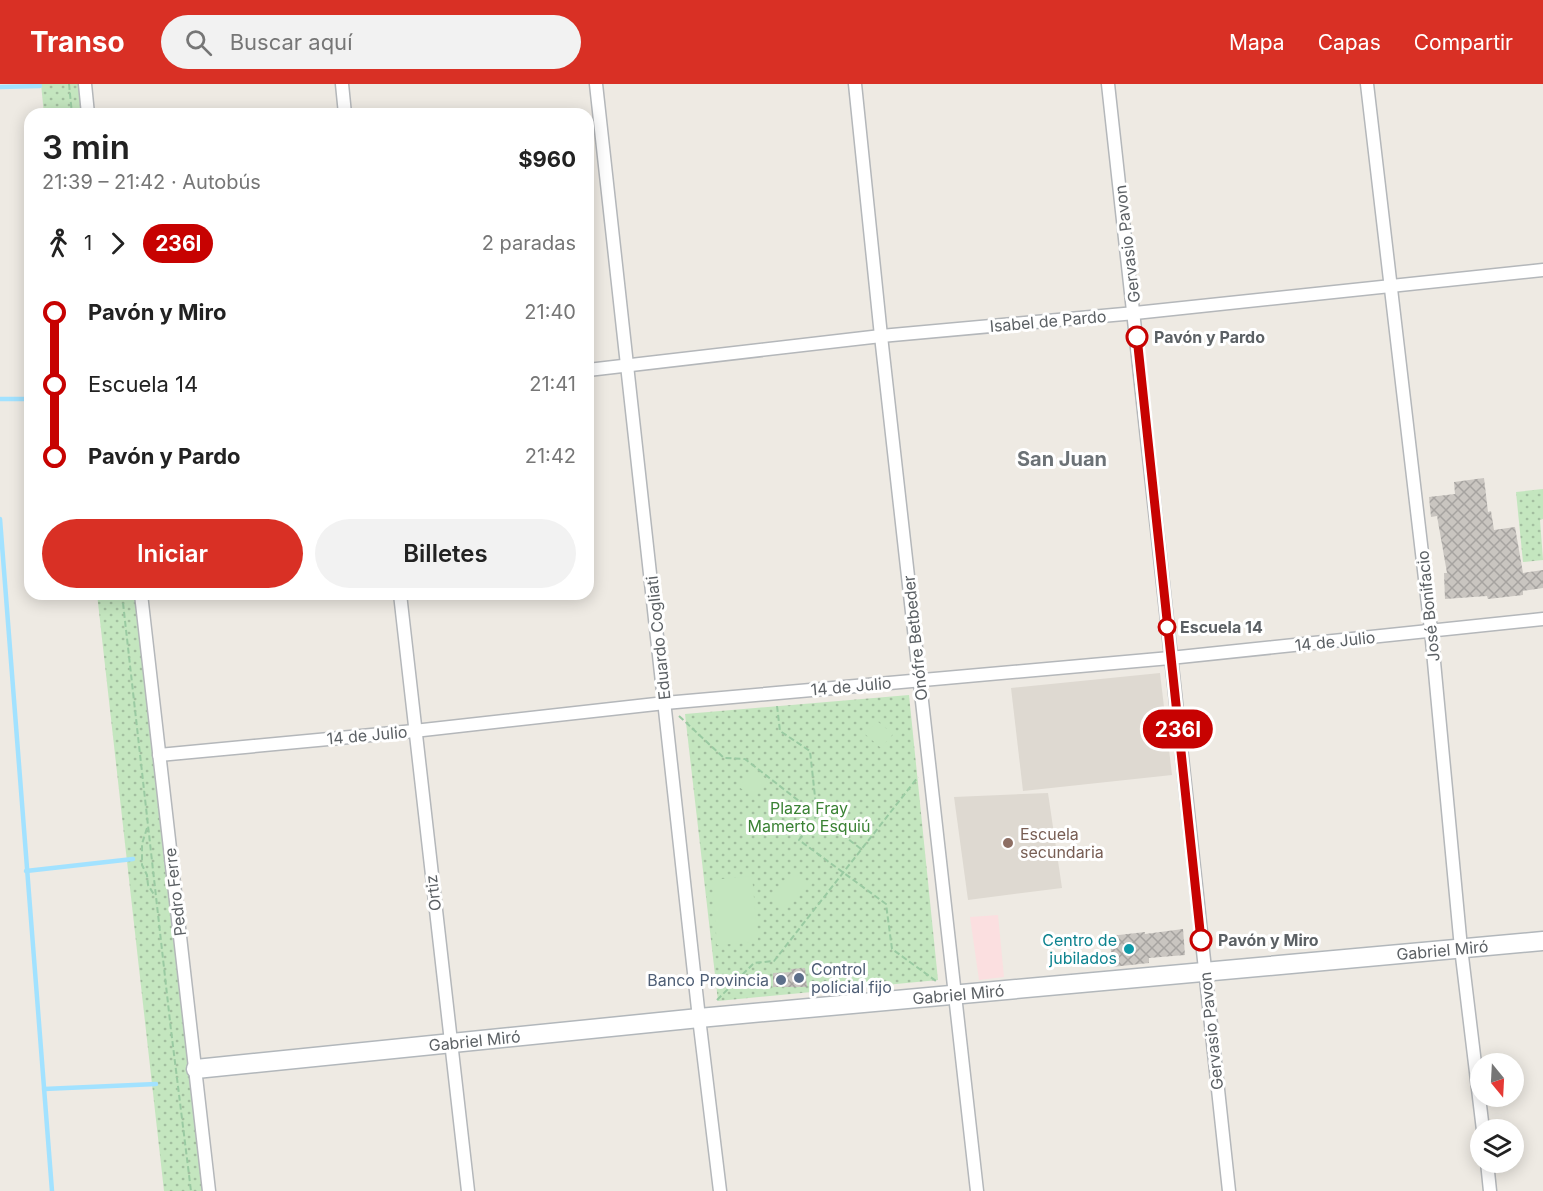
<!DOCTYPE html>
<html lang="es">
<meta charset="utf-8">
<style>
body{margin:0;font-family:Inter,sans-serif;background:#f2f2f2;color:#222;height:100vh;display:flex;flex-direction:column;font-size:22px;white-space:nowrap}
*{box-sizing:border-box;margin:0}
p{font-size:20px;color:#767676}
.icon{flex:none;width:33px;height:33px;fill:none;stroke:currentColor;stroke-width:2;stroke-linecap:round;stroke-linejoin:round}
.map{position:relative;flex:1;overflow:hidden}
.side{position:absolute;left:24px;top:24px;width:570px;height:492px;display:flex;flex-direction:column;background:#fff;border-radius:18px;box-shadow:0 3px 15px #0003}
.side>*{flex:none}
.badge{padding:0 12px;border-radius:20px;font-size:21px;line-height:39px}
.needle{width:39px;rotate:162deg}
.tools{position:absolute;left:1470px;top:969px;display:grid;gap:12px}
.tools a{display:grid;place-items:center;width:54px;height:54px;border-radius:50%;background:#fff;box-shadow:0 3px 15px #0003;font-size:30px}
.map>.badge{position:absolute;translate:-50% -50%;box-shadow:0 0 0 3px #fff}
.legs{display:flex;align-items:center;gap:9px;height:66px;padding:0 18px;font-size:20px}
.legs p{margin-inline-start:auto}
.summary{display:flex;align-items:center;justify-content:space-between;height:102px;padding:0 18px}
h1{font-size:33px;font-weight:600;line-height:45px}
.cta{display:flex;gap:12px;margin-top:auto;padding:12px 18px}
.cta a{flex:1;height:69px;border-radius:36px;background:#d93025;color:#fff;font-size:24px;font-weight:600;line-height:69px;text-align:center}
.cta a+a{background:#f2f2f2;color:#222}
ul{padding:0 18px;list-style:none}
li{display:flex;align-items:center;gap:21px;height:72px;font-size:22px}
li i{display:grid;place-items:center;width:9px;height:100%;margin:0 8px;background:currentColor}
li i::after{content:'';width:15px;height:15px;margin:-8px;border:4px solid;border-radius:50%;background:#fff}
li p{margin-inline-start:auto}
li:first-child i{background:linear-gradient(#0000 50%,currentColor 0)}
li:last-child i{background:linear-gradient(currentColor 50%,#0000 0)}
header{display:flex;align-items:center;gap:36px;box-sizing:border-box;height:84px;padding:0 30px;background:#d93025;color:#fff}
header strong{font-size:28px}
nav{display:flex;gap:33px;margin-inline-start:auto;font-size:21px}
.search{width:420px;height:54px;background:#f2f2f2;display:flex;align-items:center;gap:15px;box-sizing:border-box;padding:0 21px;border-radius:33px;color:#767676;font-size:22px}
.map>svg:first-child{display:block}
.education{fill:#ded9d1}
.medical{fill:#fbdfe0}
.grass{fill:url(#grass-dots)}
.garden{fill:#c4e6bf}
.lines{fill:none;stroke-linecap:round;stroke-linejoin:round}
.stream{stroke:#a2e2ff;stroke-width:4.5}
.building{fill:url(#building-cross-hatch)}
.street-casing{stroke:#b4b7ba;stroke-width:15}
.secondary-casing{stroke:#b2b7bb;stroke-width:21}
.path{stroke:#9acaa2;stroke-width:2;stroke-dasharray:6 3;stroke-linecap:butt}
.street{stroke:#fff;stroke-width:12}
.secondary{stroke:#fff;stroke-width:18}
.line-1-casing{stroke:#fff;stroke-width:14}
.line-1{stroke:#c70201;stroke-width:9}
.stop-1-dot{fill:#fff;stroke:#c70201;stroke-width:3}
.education-dot{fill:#8d6e63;stroke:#fff;stroke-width:2}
.culture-dot{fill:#0f9aa8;stroke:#fff;stroke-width:2}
.service-dot{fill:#5c6f8a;stroke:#fff;stroke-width:2}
.labels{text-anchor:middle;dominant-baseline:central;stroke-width:6;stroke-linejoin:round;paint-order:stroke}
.street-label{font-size:16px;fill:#5b6064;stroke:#fff}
.stop-label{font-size:16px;font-weight:bold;fill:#5b6064;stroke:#fff;text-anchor:start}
.park-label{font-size:16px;fill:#3a8234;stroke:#fff}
.education-label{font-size:16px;fill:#785e54;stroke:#fff;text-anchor:start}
.culture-label{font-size:16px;fill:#0d838f;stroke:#fff;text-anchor:end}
.service-label{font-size:16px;fill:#4e5e75;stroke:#fff;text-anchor:start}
.quarter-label{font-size:20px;font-weight:bold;fill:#6c7276;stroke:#fff}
</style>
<header>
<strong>Transo</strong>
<div class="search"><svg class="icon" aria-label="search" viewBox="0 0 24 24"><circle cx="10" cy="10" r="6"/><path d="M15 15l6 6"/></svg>Buscar aquí</div>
<nav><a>Mapa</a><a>Capas</a><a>Compartir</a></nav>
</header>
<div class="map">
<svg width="1543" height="1107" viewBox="0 0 1543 1107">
<defs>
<pattern id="grass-dots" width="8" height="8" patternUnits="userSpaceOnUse" patternTransform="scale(1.5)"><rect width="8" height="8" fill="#c4e6bf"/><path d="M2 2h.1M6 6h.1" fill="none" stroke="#a2be9f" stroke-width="1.8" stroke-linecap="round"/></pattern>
<pattern id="building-cross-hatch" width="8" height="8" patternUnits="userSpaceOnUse" patternTransform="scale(1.5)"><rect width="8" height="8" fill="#c9c5c0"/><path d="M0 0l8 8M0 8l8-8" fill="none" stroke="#a6a3a0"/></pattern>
</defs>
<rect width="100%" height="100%" fill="#eeeae3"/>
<g class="education">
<path d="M1160,589L1172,691L1023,707L1011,604Z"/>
<path d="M1048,709L1062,804L968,816L954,713Z"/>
</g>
<path class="medical" d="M998,831L1004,893L979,896L970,833Z"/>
<g class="grass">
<path d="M41,0H78L82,30H44Z"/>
<path d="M1543,405V435L1540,436L1543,476L1523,478L1516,408Z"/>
<path d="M97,510H136L204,1107H164Z"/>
<path d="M909,611L938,896L718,917L685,630Z"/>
</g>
<g class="garden">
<path d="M877,637L893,650L881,664L865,650Z"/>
<path d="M752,685L768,696L754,714L739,703Z"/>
<path d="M793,788L806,799L785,825L772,814Z"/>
<path d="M752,792L758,858L717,861L712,796Z"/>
</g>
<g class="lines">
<g class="stream">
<path d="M0,3L40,2"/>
<path d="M0,315H30"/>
<path d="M0,435L52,1107"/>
<path d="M26,787L133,775"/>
<path d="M44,1005L156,1000"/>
</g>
</g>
<g class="building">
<path d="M1484,394L1488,428L1491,427L1494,446L1515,443L1523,489L1543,486V504L1523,507V511L1488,515L1487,512L1445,515L1444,489H1447L1437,432L1431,433L1429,413L1455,410L1454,398Z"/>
<path d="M1183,845L1185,871L1149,874V879L1112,883L1110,852L1145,848V850Z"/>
<path d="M805,884L807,903H773V889L792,888L791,885Z"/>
</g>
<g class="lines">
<g class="street-casing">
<g id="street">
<path d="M85,0L88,30"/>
<path d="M342,0L345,30"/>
<path d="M596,0L699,934L720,1107"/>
<path d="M855,0L881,252L977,1107"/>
<path d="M1108,0C1151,369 1188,738 1229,1107"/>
<path d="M1367,0L1431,546L1461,864L1483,1046"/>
<path d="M588,286L881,252L1135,229L1543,186"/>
<path d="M141,510L209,1107"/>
<path d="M400,510L468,1107"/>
<path d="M159,671L414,647L665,619L1170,574L1543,535"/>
<path d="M1487,1078L1490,1107"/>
</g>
</g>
<g class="secondary-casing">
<g id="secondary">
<path id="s1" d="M196,985L699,934L1543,857"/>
</g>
</g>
<g class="path">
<path d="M69,0L72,30"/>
<path d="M122,510L171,946L191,1107"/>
<path d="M777,622L780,647L810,667L817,731"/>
<path d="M679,632L724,674L745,675L817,731"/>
<path d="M147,744L142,760V781L147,791L148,801L155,812"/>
<path d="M861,765L817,731L799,756L886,820L892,865L936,897"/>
<path d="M717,916L754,879L774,877L918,693"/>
</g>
<use href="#street" class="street"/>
<use href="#secondary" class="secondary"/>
</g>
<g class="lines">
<g class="line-1-casing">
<path id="line-1" d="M1137,253L1201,856"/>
</g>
<use href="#line-1" class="line-1"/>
</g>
<g class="stop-1-dot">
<circle cx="1137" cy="253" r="10"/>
<circle cx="1167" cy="543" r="8"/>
<circle cx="1201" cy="856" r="10"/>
</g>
<circle class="education-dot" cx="1008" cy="759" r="6"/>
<circle class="culture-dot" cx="1129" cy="865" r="6"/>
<g class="service-dot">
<circle cx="799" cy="894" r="6"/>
<circle cx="781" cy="896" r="6"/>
</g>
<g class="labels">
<g class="street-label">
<text transform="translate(1127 160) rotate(-97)">Gervasio Pavon</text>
<text transform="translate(1048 237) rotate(-5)">Isabel de Pardo</text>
<text transform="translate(1428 522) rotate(-96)">José Bonifacio</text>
<text transform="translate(658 554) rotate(-96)">Eduardo Cogliati</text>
<text transform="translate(915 554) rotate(-96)">Onófre Betbeder</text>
<text transform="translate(1335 557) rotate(-6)">14 de Julio</text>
<text transform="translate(851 602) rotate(-5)">14 de Julio</text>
<text transform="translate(367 651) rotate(-5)">14 de Julio</text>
<text transform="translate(175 808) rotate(-97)">Pedro Ferre</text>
<text transform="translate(433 809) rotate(-97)">Ortiz</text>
<text stroke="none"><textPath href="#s1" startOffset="1252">Gabriel Miró</textPath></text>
<text stroke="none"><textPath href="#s1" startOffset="766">Gabriel Miró</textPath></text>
<text transform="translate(1211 947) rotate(-96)">Gervasio Pavon</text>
<text stroke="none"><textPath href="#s1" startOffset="280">Gabriel Miró</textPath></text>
</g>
<g class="stop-label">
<text x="1154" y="253">Pavón y Pardo</text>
<text x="1180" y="543">Escuela 14</text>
<text x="1218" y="856">Pavón y Miro</text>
</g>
<g class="park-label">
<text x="809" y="724">Plaza Fray<tspan x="809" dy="18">Mamerto Esquiú</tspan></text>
</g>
<g class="education-label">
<text x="1020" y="750">Escuela<tspan x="1020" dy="18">secundaria</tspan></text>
</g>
<g class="culture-label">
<text x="1117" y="856">Centro de<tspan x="1117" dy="18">jubilados</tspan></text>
</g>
<g class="service-label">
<text x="811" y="885">Control<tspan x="811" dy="18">policial fijo</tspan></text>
<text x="769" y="896" text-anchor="end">Banco Provincia</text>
</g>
<g class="quarter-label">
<text x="1062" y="375">San Juan</text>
</g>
</g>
</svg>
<div class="tools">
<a><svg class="needle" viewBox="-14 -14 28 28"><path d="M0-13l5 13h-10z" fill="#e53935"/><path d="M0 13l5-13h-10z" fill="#767676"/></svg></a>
<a><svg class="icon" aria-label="layers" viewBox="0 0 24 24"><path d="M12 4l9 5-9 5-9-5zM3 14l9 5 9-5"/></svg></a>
</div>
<b class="badge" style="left:1178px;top:645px;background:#c70201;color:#fff">236I</b>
<section class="side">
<div class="summary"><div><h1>3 min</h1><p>21:39 – 21:42 · Autobús</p></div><b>$960</b></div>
<div class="legs"><svg class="icon" aria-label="walk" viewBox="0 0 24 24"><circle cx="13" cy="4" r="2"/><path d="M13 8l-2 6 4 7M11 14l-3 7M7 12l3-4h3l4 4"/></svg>1<svg class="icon" aria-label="forward" viewBox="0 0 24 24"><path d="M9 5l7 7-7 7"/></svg><b class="badge" style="background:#c70201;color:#fff">236I</b><p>2 paradas</p></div>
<ul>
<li><i style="color:#c70201"></i><b>Pavón y Miro</b><p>21:40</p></li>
<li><i style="color:#c70201"></i><span>Escuela 14</span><p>21:41</p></li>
<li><i style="color:#c70201"></i><b>Pavón y Pardo</b><p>21:42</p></li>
</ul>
<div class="cta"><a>Iniciar</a><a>Billetes</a></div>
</section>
</div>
